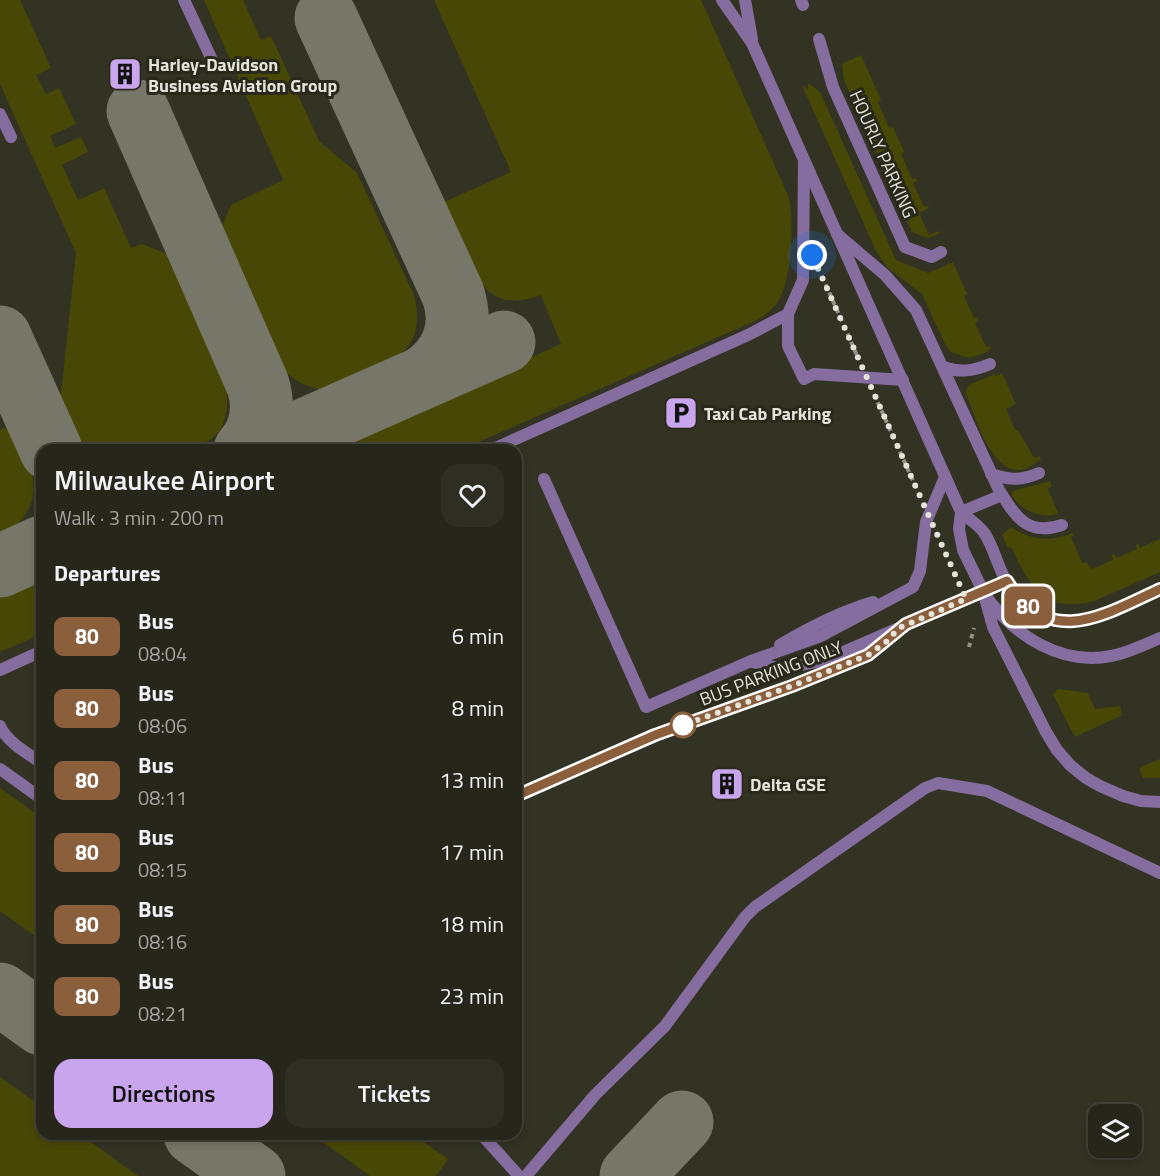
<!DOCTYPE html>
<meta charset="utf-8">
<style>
body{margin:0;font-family:"Titillium Web",sans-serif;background:#2e2e23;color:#f1f3f6;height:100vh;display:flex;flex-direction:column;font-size:22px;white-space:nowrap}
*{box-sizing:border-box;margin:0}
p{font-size:20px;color:#a4a5a2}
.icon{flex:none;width:33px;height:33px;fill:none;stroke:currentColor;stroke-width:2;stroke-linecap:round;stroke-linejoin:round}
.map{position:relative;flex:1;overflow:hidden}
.details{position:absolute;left:36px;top:444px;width:486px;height:696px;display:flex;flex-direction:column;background:#26261a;border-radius:18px;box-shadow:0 3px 9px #0003,0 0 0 2px #424339}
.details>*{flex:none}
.badge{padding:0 12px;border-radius:9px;font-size:21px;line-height:39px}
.fabs{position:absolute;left:1088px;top:1104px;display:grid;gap:12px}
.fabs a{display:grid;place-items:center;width:54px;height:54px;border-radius:12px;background:#26261a;box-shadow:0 3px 9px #0003,0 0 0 2px #424339;font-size:30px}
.you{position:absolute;width:30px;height:30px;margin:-15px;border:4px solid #fff;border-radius:50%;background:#1a73e8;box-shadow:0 0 0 9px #1a73e833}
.map>.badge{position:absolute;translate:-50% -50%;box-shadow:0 0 0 3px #fff}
h2{padding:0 18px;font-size:22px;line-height:54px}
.round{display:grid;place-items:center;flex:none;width:63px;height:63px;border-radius:18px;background:#2e2e23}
.head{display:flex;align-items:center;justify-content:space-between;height:102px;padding:0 18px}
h1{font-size:28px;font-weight:600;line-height:45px}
.primary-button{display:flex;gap:12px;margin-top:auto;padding:12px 18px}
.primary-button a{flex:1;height:69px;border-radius:18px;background:#c9a5ee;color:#111;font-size:24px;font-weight:600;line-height:69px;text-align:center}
.primary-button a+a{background:#2e2e23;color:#f1f3f6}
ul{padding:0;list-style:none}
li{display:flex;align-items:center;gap:18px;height:72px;padding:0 18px}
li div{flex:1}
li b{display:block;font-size:22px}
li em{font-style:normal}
li .badge{min-width:66px;font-weight:700;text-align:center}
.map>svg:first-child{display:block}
.green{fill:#484806}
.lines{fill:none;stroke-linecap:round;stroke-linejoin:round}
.taxiway{stroke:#767669;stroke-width:63}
.path{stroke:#919185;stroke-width:4;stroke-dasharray:4.5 4.5;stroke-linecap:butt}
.lane{stroke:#856d9f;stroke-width:12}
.street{stroke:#856d9f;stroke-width:12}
.line-casing{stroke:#fff;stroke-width:14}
.line{stroke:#8b5e3c;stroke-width:9}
.walk{stroke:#e4e4db;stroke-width:6;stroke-dasharray:0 10.8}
.stop-dot{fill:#fff;stroke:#8b5e3c;stroke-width:3}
.labels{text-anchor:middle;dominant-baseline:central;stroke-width:6;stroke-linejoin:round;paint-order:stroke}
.poi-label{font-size:18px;font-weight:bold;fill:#e4e4db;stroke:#28291a;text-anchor:start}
.street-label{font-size:18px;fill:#e4e4db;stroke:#28291a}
</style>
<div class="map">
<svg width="1160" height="1176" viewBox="0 0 1160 1176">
<rect width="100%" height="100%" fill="#323323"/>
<g class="green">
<path d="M0,0H20L51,68L36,75L46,94L59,88L76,124L50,136L55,148L81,137L88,152L62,165L77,198L79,200L104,188L131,248L142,244L170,255L227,387V409L222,428L213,438L193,450H81L60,404L76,253L0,84Z"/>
<path d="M204,0H243L261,40L271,36L319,141L357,173L414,295C430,359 379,368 333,389C314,393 293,380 280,367L219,233L231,205L283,180Z"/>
<path d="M434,0H701L789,198C794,224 792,281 777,303C771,311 763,316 755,321L460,450H323L561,344L541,295C495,312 481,289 463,251C456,235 449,219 442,203L511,172Z"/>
<path d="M861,55L881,100L878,102L889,128L893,127L904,152L901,154L912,179L916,178L917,181L913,183L924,207L928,206L929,208L919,213L929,235L939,231L940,233L928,238L912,232L844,80L842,64Z"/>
<path d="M808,83L820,92L896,260L928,273L953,262L967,294L964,296L974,318L977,317L979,320L975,323L986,347L990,346L991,348L985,353L969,358L951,352L945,344L922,294L888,268L877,253L802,85L808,90Z"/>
<path d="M1002,373L1016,404L1006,409L1015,430H1018L1033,456L1036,458L1039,456L1041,460C1035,462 1031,467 1025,469C992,478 976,417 966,394V389L971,384L995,374L996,376Z"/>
<path d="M10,427C17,442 30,461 33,479C37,505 22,525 0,536V429Z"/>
<path d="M1050,481L1052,486L1048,489L1058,513L1057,514C1041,519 1021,510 1012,496V492C1017,488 1040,485 1050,481Z"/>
<path d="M1011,527C1032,541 1050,542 1073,533L1074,535L1071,537L1082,563L1086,562L1092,569L1113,560L1112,555L1114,554L1117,558L1137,549L1136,545L1138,543L1140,548L1160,539V572L1094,601C1044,614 1030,586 1011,547L1008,548L1002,535Z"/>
<path d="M42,575V634L0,652V594Z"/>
<path d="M1058,689L1088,693L1095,709L1120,706L1122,715L1075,737L1053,695Z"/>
<path d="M1160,759V778H1143L1139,768Z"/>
<path d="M0,788L42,818V941L0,911Z"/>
<path d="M0,1077L42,1107V1134H80L138,1176H0Z"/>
<path d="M312,1134H412L448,1159L436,1176H370Z"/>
</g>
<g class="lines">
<g class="taxiway">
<path d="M326,18L453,294C464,327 453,357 424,377"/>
<path d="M138,111L258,385C265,408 262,431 245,450"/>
<path d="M0,337L51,450"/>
<path d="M259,450L504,342"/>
<path d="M0,566L42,547"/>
<path d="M0,994L42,1024"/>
<path d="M195,1134L254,1176"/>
<path d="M631,1176L682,1122"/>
</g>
<g class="path">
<path d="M822,276L859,360"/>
<path d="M874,394L919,494"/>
<path d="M969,647L974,628"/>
</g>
<g class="lane">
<path d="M184,0L214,64"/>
<path d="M801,0L803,5"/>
<path d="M819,39L833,87L905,247L932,257L941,252"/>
<path d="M0,114L11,137"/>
<path d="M804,160L803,280L788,314V346L804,379L814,374L903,380"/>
<path d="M837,234L885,275L916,310L999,490C1015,515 1026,537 1062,525"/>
<path d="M943,367C960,373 974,371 990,364"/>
<path d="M491,450L748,335L788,314"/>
<path d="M991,474C1009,480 1021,481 1039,473"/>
<path d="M544,479L646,707L751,661L821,636L913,587L920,571L926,522L945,477"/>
<path d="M961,512L1002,495"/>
<path d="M780,645C810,627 839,612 873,602"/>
<path d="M752,662L783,669L825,660L1007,581"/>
<path d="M0,670L42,651"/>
<path d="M42,706L40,718L42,728"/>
<path d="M0,726C8,743 27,753 42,763"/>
<path d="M0,769L42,799"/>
<path d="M516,796L655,736L792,686L868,655L886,642L899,628"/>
<path d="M481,1134L519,1176"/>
<path d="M526,1176L595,1095L665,1026L745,917L755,907L925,788L938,783L987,791L1160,873"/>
</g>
<g class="street">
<path d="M722,0L752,43L961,512L959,529L963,550L983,591L993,627L1046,732L1057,750L1070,765L1086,778L1100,786L1123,796L1141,801L1160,802"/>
<path d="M745,0L752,39"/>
<path d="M961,512C969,519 980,526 985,534C993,547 997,563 1004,577C1045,651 1102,616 1160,589"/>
<path d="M987,598C1016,636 1061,666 1111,656C1128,653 1144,645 1160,638"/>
</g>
</g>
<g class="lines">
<g class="line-casing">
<path id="line" d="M516,796L655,735L792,686L868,655L906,624L1007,581C1049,650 1104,615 1160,589"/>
</g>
<use href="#line" class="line"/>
<path class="walk" d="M683,725L675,728L792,686L868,655L886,642L899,628L966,599L812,255"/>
</g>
<defs>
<g id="building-square" transform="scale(1.725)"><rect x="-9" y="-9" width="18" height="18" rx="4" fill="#c9a5ee" stroke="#28291a"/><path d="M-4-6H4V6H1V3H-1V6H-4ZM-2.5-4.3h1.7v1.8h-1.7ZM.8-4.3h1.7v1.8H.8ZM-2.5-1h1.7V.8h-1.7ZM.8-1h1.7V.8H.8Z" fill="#111"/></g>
<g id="parking-square" transform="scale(1.725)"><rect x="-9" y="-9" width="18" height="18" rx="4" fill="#c9a5ee" stroke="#28291a"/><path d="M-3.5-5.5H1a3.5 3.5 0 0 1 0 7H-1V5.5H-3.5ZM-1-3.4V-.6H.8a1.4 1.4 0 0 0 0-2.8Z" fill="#111"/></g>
</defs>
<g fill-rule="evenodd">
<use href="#building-square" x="125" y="74"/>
<use href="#parking-square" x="681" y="413"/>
<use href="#building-square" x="727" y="784"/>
</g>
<circle class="stop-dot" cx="683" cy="725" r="12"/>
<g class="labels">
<g class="poi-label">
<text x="148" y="64">Harley-Davidson<tspan x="148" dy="21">Business Aviation Group</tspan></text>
<text x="704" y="413">Taxi Cab Parking</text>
<text x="750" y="784">Delta GSE</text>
</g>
<g class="street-label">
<text transform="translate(883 154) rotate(66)">HOURLY PARKING</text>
<text transform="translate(771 673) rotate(-21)">BUS PARKING ONLY</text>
</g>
</g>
</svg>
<div class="fabs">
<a><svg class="icon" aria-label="layers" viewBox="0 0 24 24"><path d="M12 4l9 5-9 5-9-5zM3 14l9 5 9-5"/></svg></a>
</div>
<div class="you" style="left:812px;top:255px"></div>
<b class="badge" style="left:1028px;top:606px;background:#8b5e3c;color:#fff">80</b>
<section class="details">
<div class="head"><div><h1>Milwaukee Airport</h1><p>Walk · 3 min · 200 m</p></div><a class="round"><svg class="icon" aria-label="heart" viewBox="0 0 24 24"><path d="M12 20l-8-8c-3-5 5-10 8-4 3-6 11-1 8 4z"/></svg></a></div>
<h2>Departures</h2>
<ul>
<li><span class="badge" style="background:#8b5e3c;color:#fff">80</span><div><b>Bus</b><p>08:04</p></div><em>6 min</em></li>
<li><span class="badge" style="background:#8b5e3c;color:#fff">80</span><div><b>Bus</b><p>08:06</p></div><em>8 min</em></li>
<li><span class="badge" style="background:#8b5e3c;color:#fff">80</span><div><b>Bus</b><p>08:11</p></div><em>13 min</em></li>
<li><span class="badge" style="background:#8b5e3c;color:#fff">80</span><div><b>Bus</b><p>08:15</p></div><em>17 min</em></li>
<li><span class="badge" style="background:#8b5e3c;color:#fff">80</span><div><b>Bus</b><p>08:16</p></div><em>18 min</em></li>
<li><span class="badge" style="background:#8b5e3c;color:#fff">80</span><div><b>Bus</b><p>08:21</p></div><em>23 min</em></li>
</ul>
<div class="primary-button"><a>Directions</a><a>Tickets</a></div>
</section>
</div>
